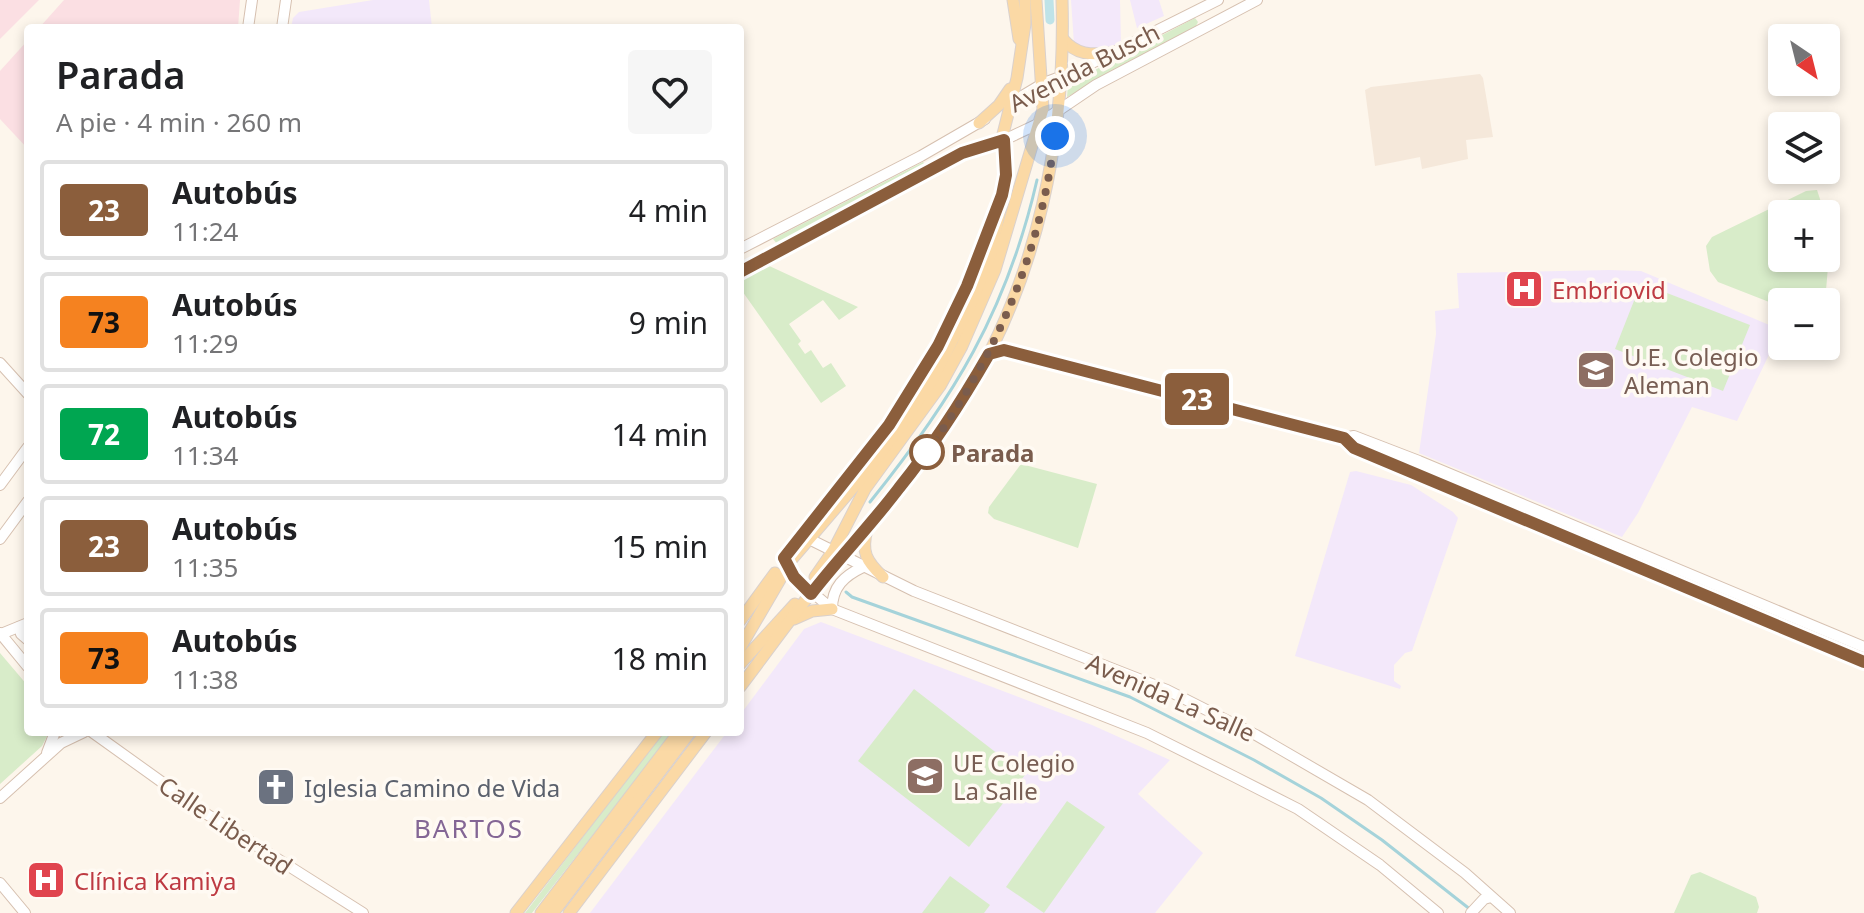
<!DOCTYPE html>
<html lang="es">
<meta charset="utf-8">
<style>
body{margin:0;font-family:"Noto Sans",sans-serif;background:#f6f6f6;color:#202124;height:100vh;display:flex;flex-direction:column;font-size:30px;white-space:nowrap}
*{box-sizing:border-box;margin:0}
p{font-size:26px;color:#757577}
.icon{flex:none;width:44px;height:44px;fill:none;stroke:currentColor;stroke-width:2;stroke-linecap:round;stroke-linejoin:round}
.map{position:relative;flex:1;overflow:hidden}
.details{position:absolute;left:24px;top:24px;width:720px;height:712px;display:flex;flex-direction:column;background:#fff;border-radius:8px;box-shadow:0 4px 12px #0003}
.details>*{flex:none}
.badge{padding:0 16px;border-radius:6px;font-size:28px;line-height:52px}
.needle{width:52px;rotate:145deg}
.fabs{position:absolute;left:1768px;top:24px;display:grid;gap:16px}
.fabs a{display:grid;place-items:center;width:72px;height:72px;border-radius:8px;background:#fff;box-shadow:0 4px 12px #0003;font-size:40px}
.you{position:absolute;width:40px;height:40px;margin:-20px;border:6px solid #fff;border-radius:50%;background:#1a73e8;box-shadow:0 0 0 12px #1a73e833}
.map>.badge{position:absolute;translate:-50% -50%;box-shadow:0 0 0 4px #fff}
.round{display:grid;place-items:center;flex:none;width:84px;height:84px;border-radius:8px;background:#f6f6f6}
.head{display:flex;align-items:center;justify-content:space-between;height:136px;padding:0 32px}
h1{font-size:38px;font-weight:600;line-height:60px}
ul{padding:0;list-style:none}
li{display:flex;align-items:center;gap:24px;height:100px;margin:0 16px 12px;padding:0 16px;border:4px solid #e0e0e0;border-radius:8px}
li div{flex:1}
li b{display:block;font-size:30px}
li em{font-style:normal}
li .badge{min-width:88px;font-weight:700;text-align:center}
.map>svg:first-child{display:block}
.residential{fill:#f5e8da}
.education{fill:#f3e8fa}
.medical{fill:#fbdfe3}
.green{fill:#d8ecc9}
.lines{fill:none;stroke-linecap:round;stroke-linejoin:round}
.stream{stroke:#a5d3da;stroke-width:3}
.canal{stroke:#bfe3e8;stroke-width:9}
.secondary-casing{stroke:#d6c0b0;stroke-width:12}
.primary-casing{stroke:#dad1cd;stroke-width:13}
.secondary{stroke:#fff;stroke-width:10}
.primary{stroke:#fbd9a5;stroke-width:11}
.line-casing{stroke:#fff;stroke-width:18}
.line{stroke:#8b5e3c;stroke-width:12}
.walk{stroke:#7a5c4d;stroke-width:8;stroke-dasharray:0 14.4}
.stop-dot{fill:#fff;stroke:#8b5e3c;stroke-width:4}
.labels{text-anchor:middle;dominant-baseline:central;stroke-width:7;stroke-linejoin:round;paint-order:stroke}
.street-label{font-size:24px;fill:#7a5c4d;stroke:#fffaf3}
.health-label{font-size:24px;fill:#be3a42;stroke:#fffaf3;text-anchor:start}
.education-label{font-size:24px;fill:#785e54;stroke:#fffaf3;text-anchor:start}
.stop-label{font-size:24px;font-weight:bold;fill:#7a5c4d;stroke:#fffaf3;text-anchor:start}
.worship-label{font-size:24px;fill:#5b616d;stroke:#fffaf3;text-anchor:start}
.neighbourhood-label{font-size:26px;letter-spacing:2px;fill:#846695;stroke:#fffaf3}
</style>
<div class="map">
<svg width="1864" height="913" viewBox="0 0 1864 913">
<rect width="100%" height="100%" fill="#fdf6ec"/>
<path class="residential" d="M1480,74L1483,78L1493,137L1466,140L1468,159L1422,169L1420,157L1375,166L1365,90L1371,87Z"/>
<g class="education">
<path d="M373,0H429L432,28H291L293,18L299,12Z"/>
<path d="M1071,0H1120L1121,44L1097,51L1074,44Z"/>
<path d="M1130,0H1159L1164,16L1137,28Z"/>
<path d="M1609,270L1641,271L1781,330L1737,421L1692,407L1638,513L1622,537L1419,453L1436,334L1435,311L1459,308L1457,273Z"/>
<path d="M1356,471L1411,485L1453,512L1458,518L1412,651L1405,653L1394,665V681L1401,686L1400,689L1295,656L1350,472Z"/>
<path d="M821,622L1092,725L1170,760L1138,794L1203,853L1155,913H590L727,732H740V715L804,629Z"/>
</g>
<g class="medical">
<path d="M0,0H39L0,39Z"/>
<path d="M64,0H240L238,28H39Z"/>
<path d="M28,40V149L0,119V71Z"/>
</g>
<g class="green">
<path d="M1195,18L1198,22L1196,26L1067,97L1068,84Z"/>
<path d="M923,162L926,165L778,245L773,239Z"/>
<path d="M1817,190L1825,214H1782V258H1826V219L1829,255L1825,302H1782V307L1718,282L1710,271L1706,246L1712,237L1806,191Z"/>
<path d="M765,264L858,307L839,320L823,300L789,324L801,341L798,344L805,354L811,350L823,368L831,363L846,386L821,403L740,288V278Z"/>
<path d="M1641,283L1750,325L1723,391L1615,349Z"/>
<path d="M1021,464L1097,484L1078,548L994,519L988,513L989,507Z"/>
<path d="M0,653L28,686V732H49L42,746L0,784Z"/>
<path d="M914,689L1025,775L969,847L858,761Z"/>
<path d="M663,732H673L532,913H525Z"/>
<path d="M1067,801L1105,827L1044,913L1006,887Z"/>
<path d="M1700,872L1756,897L1759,907L1757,913H1674L1691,875Z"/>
<path d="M950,876L990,905L984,913H922Z"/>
</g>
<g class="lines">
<g class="stream">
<path d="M870,502C953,399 1007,311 1037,180"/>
<path d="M846,592L852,597L1130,697L1254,760L1321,798L1382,840L1471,910"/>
</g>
<path class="canal" d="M1049,0L1050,20"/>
<g class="secondary-casing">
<g id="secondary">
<path d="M248,28L252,0"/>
<path d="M282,28L286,0"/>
<path d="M1009,104L1044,83L1074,72L1218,0"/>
<path d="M740,249L921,156L985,119"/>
<path d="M740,272L962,153L1004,140L1040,123L1096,85L1257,0"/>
<path d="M989,354L1011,351L1344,438L1354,436L1419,461L1864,647"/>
<path d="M0,363L28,394"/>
<path d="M1344,438L1354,448L1864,662"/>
<path d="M0,485L28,447"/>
<path d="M803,536L914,591L1167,690L1256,735L1368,800L1465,873L1510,913"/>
<path d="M0,539L28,501"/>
<path d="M785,561L794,577L832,609L1147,733L1235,777L1298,809L1380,865L1438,913"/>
<path d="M832,609C832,587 844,576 863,567"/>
<path d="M19,627L21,634L28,640"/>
<path d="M0,633L28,667"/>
<path d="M1,634L28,623"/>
<path d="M92,732L205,813L363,913"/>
<path d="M47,753L55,732"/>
<path d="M0,798L61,743L84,732"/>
<path d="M0,883L25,913"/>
<path d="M1471,913L1484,899L1491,897"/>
</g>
</g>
<g class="primary-casing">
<g id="primary">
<path d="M1013,0L1019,39"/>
<path d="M1063,39C1076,55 1091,55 1111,53"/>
<path d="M979,123L999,105L1010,89"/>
<path d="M867,529C861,552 866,561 883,577"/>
<path d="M786,555C818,510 856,470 888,426C933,364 965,296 991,225"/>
<path d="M815,577L833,551L865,489L940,386L962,346L995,270L1043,109L1036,0"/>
<path d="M794,619L812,611L832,609"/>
<path d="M740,621L775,573"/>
<path d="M740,648L792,559L863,476L901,426L932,380L971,304L991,253L1005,186L1003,134L1017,78L1025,24V0"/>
<path d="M740,664L795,604"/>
<path d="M740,687C769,649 797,609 828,572C876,514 927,459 966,395C1038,277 1066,137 1062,0"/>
<path d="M516,913L657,732"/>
<path d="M541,913L679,732"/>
<path d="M553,913L690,732"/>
<path d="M569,913L706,732"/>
</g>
</g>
<use href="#secondary" class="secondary"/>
<use href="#primary" class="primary"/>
</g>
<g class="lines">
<g class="line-casing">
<path id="line" d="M740,272L962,153L1004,140L1006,175L1002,195L967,286L938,346L889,425L784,558L794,577L811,594C839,558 871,525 899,488C933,446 962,401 989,354L1004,350L1344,438L1354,448L1864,662"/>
</g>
<use href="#line" class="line"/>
<path class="walk" d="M927,452C996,355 1040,256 1055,136"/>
</g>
<defs>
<g id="hospital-square" transform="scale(2)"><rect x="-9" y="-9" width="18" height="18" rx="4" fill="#e0444e" stroke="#fffaf3"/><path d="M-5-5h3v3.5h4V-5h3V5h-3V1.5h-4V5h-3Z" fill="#fff"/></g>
<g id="school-square" transform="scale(2)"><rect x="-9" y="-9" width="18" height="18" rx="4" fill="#8d6e63" stroke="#fffaf3"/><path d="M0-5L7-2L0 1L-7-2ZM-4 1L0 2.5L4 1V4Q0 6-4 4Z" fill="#fff"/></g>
<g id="church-square" transform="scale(2)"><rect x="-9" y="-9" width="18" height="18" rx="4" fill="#6b7280" stroke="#fffaf3"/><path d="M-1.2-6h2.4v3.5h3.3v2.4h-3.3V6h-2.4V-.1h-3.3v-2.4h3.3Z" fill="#fff"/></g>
</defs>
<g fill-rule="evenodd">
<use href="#hospital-square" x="1524" y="289"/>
<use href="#school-square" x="1596" y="370"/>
<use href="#school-square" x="925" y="776"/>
<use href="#church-square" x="276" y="787"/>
<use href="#hospital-square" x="46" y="880"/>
</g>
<circle class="stop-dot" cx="927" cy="452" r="16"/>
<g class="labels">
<g class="street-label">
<text transform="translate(1084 67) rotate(-27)">Avenida Busch</text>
<text transform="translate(1171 697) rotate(24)">Avenida La Salle</text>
<text transform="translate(226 825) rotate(34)">Calle Libertad</text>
</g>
<g class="health-label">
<text x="1552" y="289">Embriovid</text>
<text x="74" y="880">Clínica Kamiya</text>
</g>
<g class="education-label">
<text x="1624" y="356">U.E. Colegio<tspan x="1624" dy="28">Aleman</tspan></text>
<text x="953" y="762">UE Colegio<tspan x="953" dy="28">La Salle</tspan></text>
</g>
<g class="stop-label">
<text x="951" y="452">Parada</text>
</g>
<g class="worship-label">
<text x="304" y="787">Iglesia Camino de Vida</text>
</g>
<g class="neighbourhood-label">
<text x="469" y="828">BARTOS</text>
</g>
</g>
</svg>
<div class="fabs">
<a><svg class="needle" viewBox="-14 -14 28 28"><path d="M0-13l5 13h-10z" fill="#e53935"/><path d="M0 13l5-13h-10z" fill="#757577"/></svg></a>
<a><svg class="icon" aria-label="layers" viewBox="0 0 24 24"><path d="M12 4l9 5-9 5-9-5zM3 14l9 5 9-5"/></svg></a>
<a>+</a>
<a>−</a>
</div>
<div class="you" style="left:1055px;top:136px"></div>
<b class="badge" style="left:1197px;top:399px;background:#8b5e3c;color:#fff">23</b>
<section class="details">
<div class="head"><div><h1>Parada</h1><p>A pie · 4 min · 260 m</p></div><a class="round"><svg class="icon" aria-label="heart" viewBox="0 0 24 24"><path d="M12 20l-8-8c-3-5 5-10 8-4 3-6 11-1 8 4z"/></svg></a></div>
<ul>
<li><span class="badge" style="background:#8b5e3c;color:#fff">23</span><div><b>Autobús</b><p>11:24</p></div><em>4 min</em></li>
<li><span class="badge" style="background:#f58220;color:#111">73</span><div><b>Autobús</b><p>11:29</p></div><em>9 min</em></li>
<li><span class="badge" style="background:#00a651;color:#fff">72</span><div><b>Autobús</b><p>11:34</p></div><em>14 min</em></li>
<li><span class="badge" style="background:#8b5e3c;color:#fff">23</span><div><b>Autobús</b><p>11:35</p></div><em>15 min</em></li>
<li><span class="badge" style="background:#f58220;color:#111">73</span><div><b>Autobús</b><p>11:38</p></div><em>18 min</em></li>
</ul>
</section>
</div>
